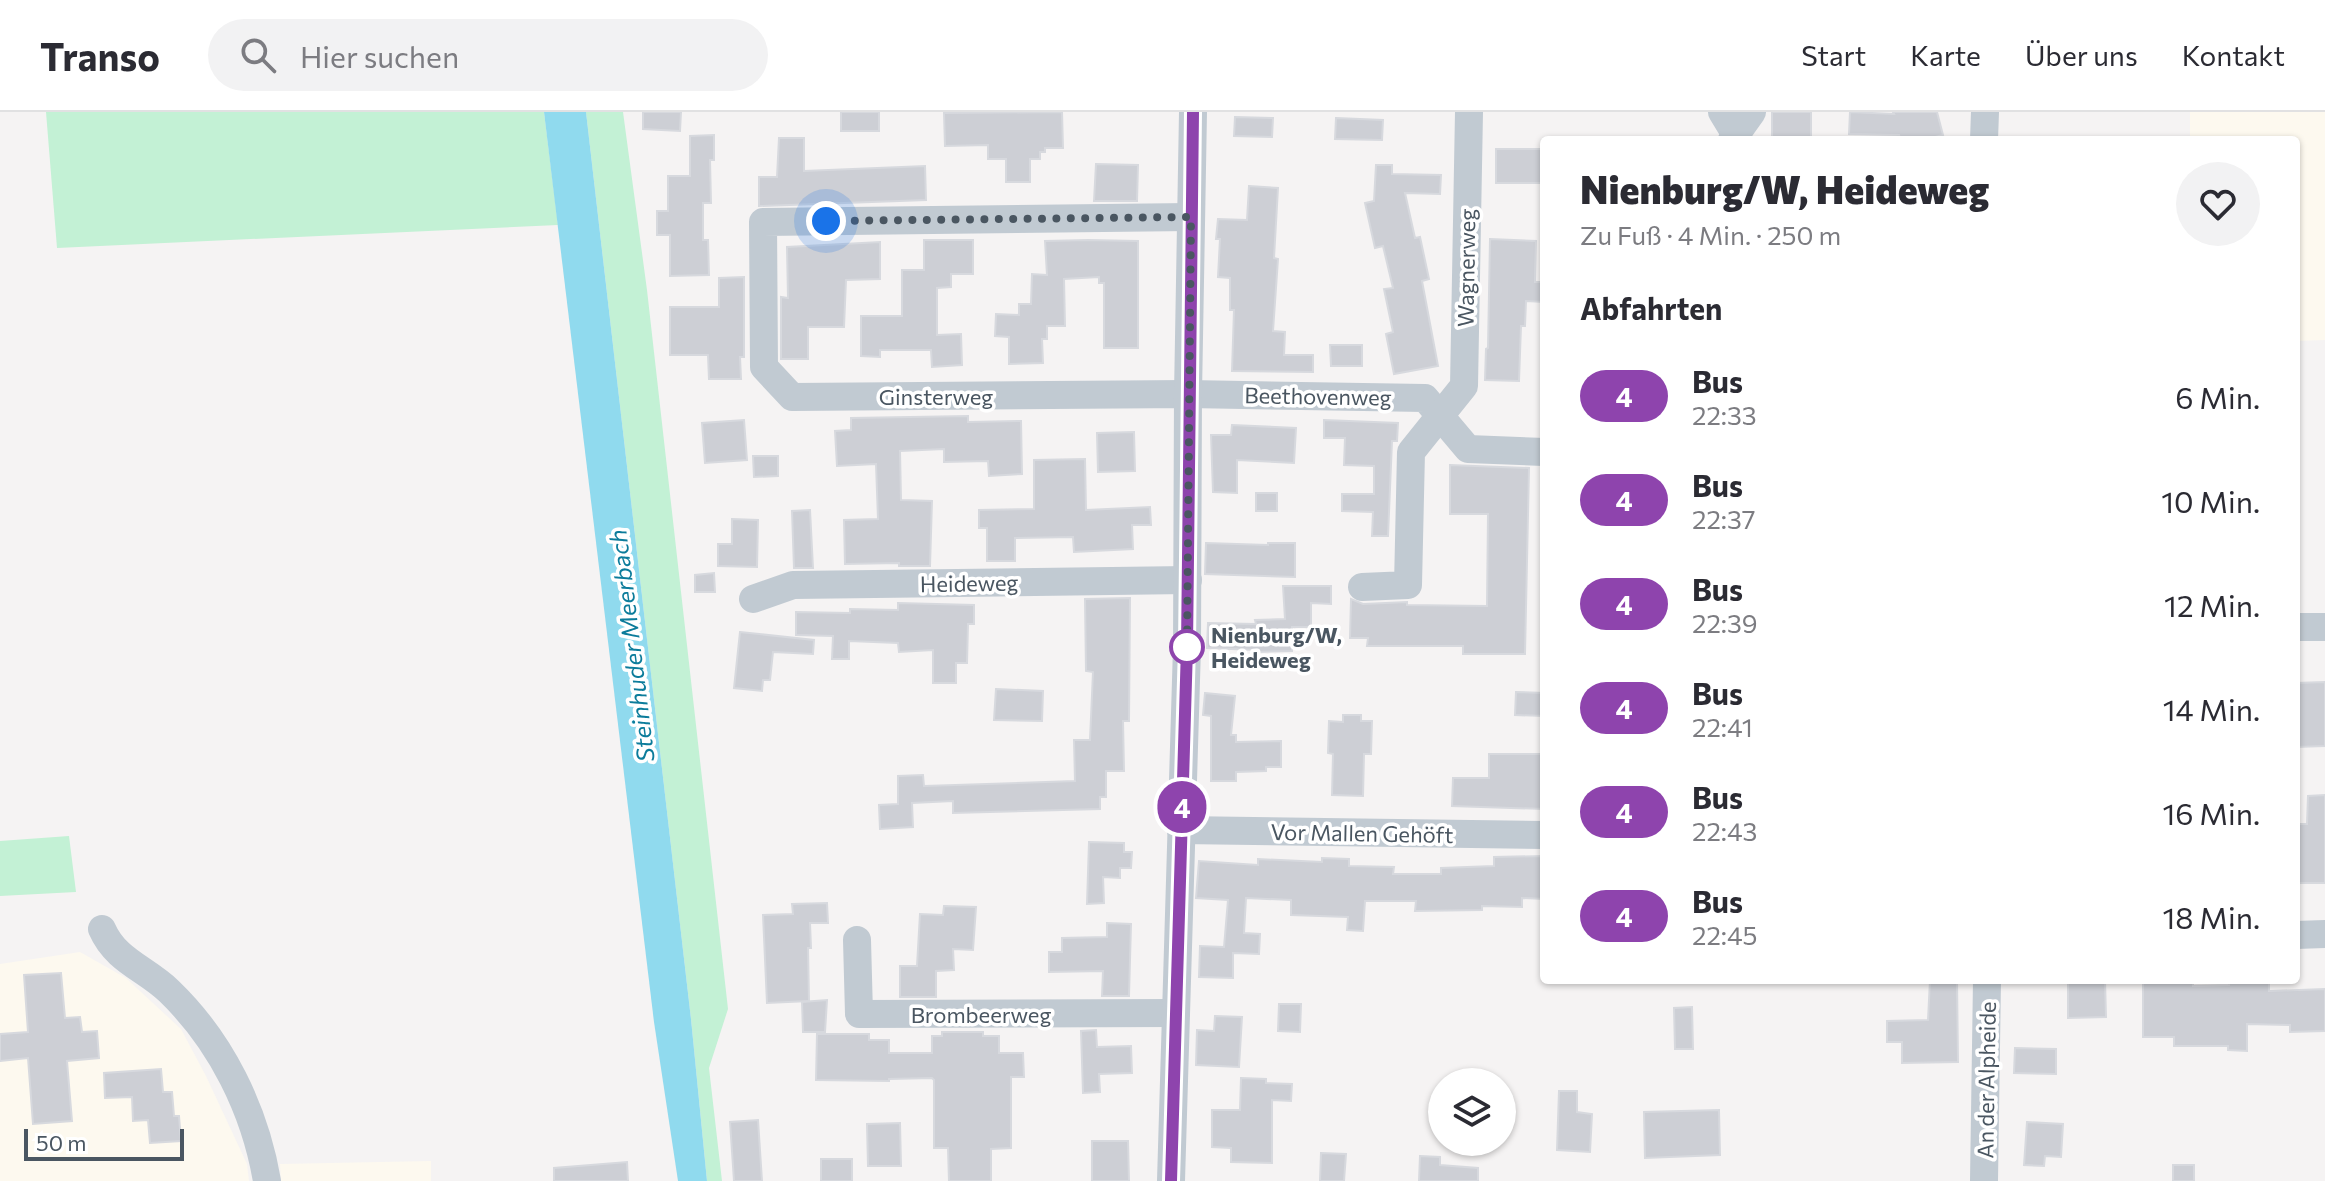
<!DOCTYPE html>
<html lang="de">
<meta charset="utf-8">
<style>
body{margin:0;font-family:Commissioner,sans-serif;background:#f2f2f3;color:#2b2b33;height:100vh;display:flex;flex-direction:column;font-size:30px;white-space:nowrap}
*{box-sizing:border-box;margin:0}
p{font-size:26px;color:#7c7c81}
.icon{flex:none;width:44px;height:44px;fill:none;stroke:currentColor;stroke-width:2;stroke-linecap:round;stroke-linejoin:round}
.map{position:relative;flex:1;overflow:hidden}
.drawer{position:absolute;left:1540px;top:24px;width:760px;height:848px;display:flex;flex-direction:column;background:#fff;border-radius:8px;box-shadow:0 2px 6px #0004}
.drawer>*{flex:none}
.badge{padding:0 16px;border-radius:26px;font-size:28px;line-height:52px}
.tools{position:absolute;left:1428px;top:956px;display:grid;gap:16px}
.tools a{display:grid;place-items:center;width:88px;height:88px;border-radius:50%;background:#fff;box-shadow:0 2px 6px #0004;font-size:40px}
.scale{position:absolute;left:24px;bottom:20px;width:160px;box-sizing:border-box;padding-left:8px;border:4px solid #4a5661;border-top:0;font-size:22px;line-height:28px;white-space:nowrap;color:#4a5661;-webkit-text-stroke:6px #fff;paint-order:stroke}
.you{position:absolute;width:40px;height:40px;margin:-20px;border:6px solid #fff;border-radius:50%;background:#1a73e8;box-shadow:0 0 0 12px #1a73e833}
.map>.badge{position:absolute;translate:-50% -50%;box-shadow:0 0 0 4px #fff}
h2{padding:0 40px;font-size:30px;line-height:72px}
.round{display:grid;place-items:center;flex:none;width:84px;height:84px;border-radius:42px;background:#f2f2f3}
.head{display:flex;align-items:center;justify-content:space-between;height:136px;padding:0 40px}
h1{font-size:38px;font-weight:800;line-height:60px}
ul{padding:0;list-style:none}
li{display:flex;align-items:center;gap:24px;height:104px;padding:0 40px}
li div{flex:1}
li b{display:block;font-size:30px}
li em{font-style:normal}
li .badge{min-width:88px;font-weight:700;text-align:center}
header{display:flex;align-items:center;gap:48px;box-sizing:border-box;height:112px;padding:0 40px;background:#fff;border-bottom:2px solid #e1e1e2}
header strong{font-size:38px}
nav{display:flex;gap:44px;margin-inline-start:auto;font-size:28px}
.search{width:560px;height:72px;background:#f2f2f3;display:flex;align-items:center;gap:20px;box-sizing:border-box;padding:0 28px;border-radius:44px;color:#7c7c81;font-size:30px}
.map>svg:first-child{display:block}
.commercial{fill:#fdf9ef}
.green{fill:#c3f1d5}
.water{fill:#90daee}
.building{fill:#cdcfd5;stroke:#d7d9de;stroke-width:2}
.lines{fill:none;stroke-linecap:round;stroke-linejoin:round}
.minor{stroke:#c1cad2;stroke-width:28}
.line-casing{stroke:#fff;stroke-width:18}
.line{stroke:#8e44ad;stroke-width:12}
.walk{stroke:#4a5661;stroke-width:8;stroke-dasharray:0 14.4}
.stop-dot{fill:#fff;stroke:#8e44ad;stroke-width:4}
.labels{text-anchor:middle;dominant-baseline:central;stroke-width:7;stroke-linejoin:round;paint-order:stroke}
.street-label{font-size:22px;fill:#4a5661;stroke:#fff}
.stop-label{font-size:22px;font-weight:bold;fill:#4a5661;stroke:#fff;text-anchor:start}
.water-label{font-size:24px;font-style:italic;fill:#0c7c9b;stroke:#fff}
</style>
<header>
<strong>Transo</strong>
<div class="search"><svg class="icon" aria-label="search" viewBox="0 0 24 24"><circle cx="10" cy="10" r="6"/><path d="M15 15l6 6"/></svg>Hier suchen</div>
<nav><a>Start</a><a>Karte</a><a>Über uns</a><a>Kontakt</a></nav>
</header>
<div class="map">
<svg width="2325" height="1069" viewBox="0 0 2325 1069">
<rect width="100%" height="100%" fill="#f5f3f3"/>
<g class="commercial">
<path d="M2190,0H2325V228L2296,229V28H2190Z"/>
<path d="M80,840L126,866L181,917L206,964L247,1052L249,1069H0V852Z"/>
<path d="M431,1049V1069H281L280,1052Z"/>
</g>
<g class="green">
<path d="M46,0H544L558,113L57,136Z"/>
<path d="M586,0H623L647,178L728,897L709,956L722,1069H707L691,907Z"/>
<path d="M69,724L76,780L0,784V729Z"/>
</g>
<path class="water" d="M544,0H586L691,907L707,1069H678L654,910Z"/>
<g class="building">
<path d="M643,0H681L680,19L643,17Z"/>
<rect x="841" y="0" width="38" height="19"/>
<path d="M1062,0L1063,36H1045V40H1040V47H1030V70H1006V47H988V33L945,34L944,1Z"/>
<path d="M1772,0H1811V26L1772,25Z"/>
<path d="M1850,0L1894,2L1893,0H1937L1943,23L1924,28H1901L1899,23L1849,22Z"/>
<path d="M1235,5L1273,6L1272,25L1234,24Z"/>
<path d="M1336,6L1383,8L1382,28L1335,27Z"/>
<path d="M714,23V48H710L711,91H703V128H708L709,163L670,164V123H657V99H668V64H690V24Z"/>
<path d="M779,26H804V59L925,54L926,88L759,94V65H777Z"/>
<rect x="1496" y="37" width="48" height="34"/>
<path d="M1096,52L1138,53L1137,89H1094Z"/>
<path d="M1376,53H1392V62L1441,63L1440,82L1405,81L1415,126L1420,125L1429,167L1422,169L1438,254L1394,262L1386,222L1393,220L1384,177L1393,176L1383,134L1375,136L1365,91L1374,89Z"/>
<path d="M1249,74L1278,76L1274,146L1278,147L1273,219L1285,220L1284,243H1313V260L1232,259L1234,198H1230V166L1218,165L1220,127H1216L1218,107L1247,108Z"/>
<path d="M1490,127L1536,129L1535,170H1544V190L1526,189L1525,214H1521L1519,269L1485,268L1486,237L1488,236Z"/>
<path d="M924,128H973V162H951V175L937,176V223L961,222L962,253L932,255L931,238H880V245L861,244V204H902V158H924Z"/>
<path d="M1088,128L1138,129V236H1104V171H1099V165L1064,167L1065,214H1047V227H1042L1043,251L1009,252V225L995,224L996,202L1019,203V192H1031L1032,162L1047,163L1045,129Z"/>
<path d="M880,130V167L846,168L844,215H808V247H781V185L788,186L787,135Z"/>
<path d="M744,165V245H740L741,267H709L708,243H670V195H719V166Z"/>
<path d="M1330,233H1362V254H1331Z"/>
<path d="M968,304V310L1021,309L1022,362L989,364L988,349L944,350V337L900,339L901,388L932,389L930,454H899V451L845,452L844,408L878,407L876,352L837,354L835,319L851,318V306Z"/>
<path d="M744,308L747,348L705,351L702,311Z"/>
<path d="M1324,308L1398,311L1397,329H1392L1388,424H1372L1373,400L1342,399V382H1374V354L1344,353L1345,326H1324Z"/>
<path d="M1232,313L1296,316L1294,351L1237,348V381L1213,380L1211,323H1231Z"/>
<path d="M1134,320L1135,359L1098,360L1097,321Z"/>
<path d="M753,344H778V364L754,365Z"/>
<path d="M1085,347L1086,398L1150,395L1151,413H1132L1133,437L1074,440L1073,425L1015,426V449H987V416H979V398L1034,397V348Z"/>
<path d="M1450,353L1529,356L1525,542H1463V534H1367L1368,526H1350L1351,487L1363,492L1407,490V493L1487,494L1488,402H1450Z"/>
<rect x="1256" y="381" width="21" height="18"/>
<path d="M810,398L813,456H794L792,399Z"/>
<path d="M732,407L758,408L757,455L718,454V432H732Z"/>
<path d="M1206,431L1268,433V431H1295V465L1205,462Z"/>
<path d="M714,461L715,480H695V463Z"/>
<path d="M1283,474H1331V492L1311,491V515H1292V539L1256,540V538L1207,536L1208,511L1256,512L1255,508L1285,507Z"/>
<path d="M1130,486L1129,609H1123L1124,659H1106V685H1100V697L953,701V689L912,691L913,715L880,717L879,693L898,692V664L923,663L924,674L1075,669L1074,628H1090L1093,560L1086,559L1085,487Z"/>
<path d="M898,491L974,493V512H968L967,551H956V571H933V538L899,540L898,531L849,529V547H832L833,524L796,523V500L850,501V497L898,498Z"/>
<path d="M740,520L814,528L813,542L773,540L770,568H763L762,579L734,576Z"/>
<path d="M2325,570V634L2296,635V571Z"/>
<path d="M996,577L1043,579L1042,609L994,608Z"/>
<path d="M1516,580L1544,581V604L1515,603Z"/>
<path d="M1205,581L1235,584L1231,623H1236V630L1281,629V655H1266V659L1236,660V669H1211V604L1203,603Z"/>
<path d="M1343,603H1361V609H1372L1371,642H1364L1363,684L1332,683L1333,642L1328,641L1329,609L1343,610Z"/>
<path d="M1489,642H1544V697L1452,694L1453,666H1489Z"/>
<path d="M2325,683V771H2296V712H2307L2308,684Z"/>
<path d="M1089,730L1124,731V740H1132L1131,756H1120V766L1103,765L1104,791L1087,792Z"/>
<path d="M1544,744V787L1522,786V795L1482,794V798L1415,799L1416,789H1365L1363,819L1347,818L1348,805L1291,803V788L1246,786L1244,821L1260,822L1259,842L1233,841V866L1199,865L1200,834L1224,835L1228,788L1196,786L1199,749L1258,753V747L1322,750V746L1349,747V754L1394,755L1393,762H1441V756L1494,754V745Z"/>
<path d="M827,791L828,811H810L811,836H808L809,889L767,891L763,803L793,802L792,792Z"/>
<path d="M944,794L976,795L973,838L953,837L954,858L936,859V885H900V854H917L920,802L943,803Z"/>
<path d="M1107,811L1131,812L1129,884H1102L1103,859L1049,860V840H1062V826L1107,825Z"/>
<path d="M61,861L65,906L80,905L82,920L97,919L99,946L67,949L72,1009L33,1012L28,946L0,949V922L28,920L24,863Z"/>
<path d="M1930,868H1957L1958,950L1902,951V930H1887V909L1928,908Z"/>
<path d="M2068,868H2105L2106,905L2068,906Z"/>
<path d="M2143,868H2193V874L2229,873V868H2269V879L2325,877V919L2290,920V913L2247,912V939L2228,938V934H2174V925H2143Z"/>
<path d="M827,888L825,920H803L802,890Z"/>
<path d="M1279,892H1301L1300,920L1278,919Z"/>
<path d="M1692,895L1693,937H1675L1674,896Z"/>
<path d="M1215,904L1242,905L1239,955L1196,953L1197,918L1214,919Z"/>
<path d="M1096,918L1097,935L1131,934L1132,961L1099,962L1100,980L1083,981L1081,919Z"/>
<path d="M942,920H983V924H999V941H1023L1024,965H1011V1036L991,1037V1069H949L948,1036H934V968L932,966L889,967V969L816,968L817,922H869V928H889V941H932V924H942Z"/>
<path d="M2015,936L2056,937V962L2014,961Z"/>
<path d="M161,957L163,980H172L174,1004H179L181,1029L150,1031L148,1008L133,1009L132,985L105,986L104,961Z"/>
<path d="M1241,966L1266,967V971L1292,972L1291,989L1272,988V1051L1231,1050V1036L1212,1035V998H1240Z"/>
<path d="M1559,979H1577V1000L1592,1002L1590,1040L1557,1038Z"/>
<path d="M1719,998L1720,1043L1645,1046L1644,1000Z"/>
<path d="M758,1008L762,1069H734L730,1010Z"/>
<path d="M2027,1010L2063,1012L2061,1045L2045,1044L2044,1054L2024,1053Z"/>
<path d="M900,1011L901,1054H868L867,1012Z"/>
<path d="M1092,1029H1128L1129,1069H1092Z"/>
<path d="M1321,1041L1346,1042L1344,1069H1320Z"/>
<path d="M1420,1044L1440,1045V1053L1478,1056V1069H1419Z"/>
<rect x="821" y="1047" width="31" height="22"/>
<path d="M627,1050L628,1069H554V1056Z"/>
<rect x="2173" y="1053" width="21" height="16"/>
</g>
<g class="lines">
<g class="minor">
<path d="M1722,0L1739,28"/>
<path d="M1732,28L1752,0"/>
<path d="M1984,28L1985,0"/>
<path d="M1191,105L763,110L764,255L792,285L1188,282L1425,286L1468,337L1544,340"/>
<path d="M1362,475L1408,473L1411,340L1464,274L1469,0"/>
<path d="M753,487L793,473L1188,468"/>
<path d="M2296,515H2325"/>
<path d="M1181,718L1544,723"/>
<path d="M102,817C116,849 145,856 169,879C221,929 255,998 267,1069"/>
<path d="M2296,823L2325,822"/>
<path d="M857,828L859,902L1176,901"/>
<path d="M1171,1069L1187,535L1188,282L1193,0"/>
<path d="M1984,1069L1987,868"/>
</g>
</g>
<g class="lines">
<g class="line-casing">
<path id="line" d="M1171,1069L1187,535L1193,0"/>
</g>
<use href="#line" class="line"/>
<path class="walk" d="M826,109L1191,105L1187,535"/>
</g>
<circle class="stop-dot" cx="1187" cy="535" r="16"/>
<g class="labels">
<g class="street-label">
<text transform="translate(1466 156) rotate(-89)">Wagnerweg</text>
<text x="936" y="284">Ginsterweg</text>
<text transform="translate(1318 284) rotate(1)">Beethovenweg</text>
<text transform="translate(969 471) rotate(-1)">Heideweg</text>
<text transform="translate(1362 721) rotate(1)">Vor Mallen Gehöft</text>
<text x="981" y="902">Brombeerweg</text>
<text transform="translate(1986 968) rotate(-89)">An der Alpheide</text>
</g>
<g class="stop-label">
<text x="1211" y="522">Nienburg/W,<tspan x="1211" dy="25">Heideweg</tspan></text>
</g>
<g class="water-label">
<text transform="translate(631 534) rotate(-97)">Steinhuder Meerbach</text>
</g>
</g>
</svg>
<div class="tools">
<a><svg class="icon" aria-label="layers" viewBox="0 0 24 24"><path d="M12 4l9 5-9 5-9-5zM3 14l9 5 9-5"/></svg></a>
</div>
<div class="scale">50 m</div>
<div class="you" style="left:826px;top:109px"></div>
<b class="badge" style="left:1182px;top:695px;background:#8e44ad;color:#fff">4</b>
<section class="drawer">
<div class="head"><div><h1>Nienburg/W, Heideweg</h1><p>Zu Fuß · 4 Min. · 250 m</p></div><a class="round"><svg class="icon" aria-label="heart" viewBox="0 0 24 24"><path d="M12 20l-8-8c-3-5 5-10 8-4 3-6 11-1 8 4z"/></svg></a></div>
<h2>Abfahrten</h2>
<ul>
<li><span class="badge" style="background:#8e44ad;color:#fff">4</span><div><b>Bus</b><p>22:33</p></div><em>6 Min.</em></li>
<li><span class="badge" style="background:#8e44ad;color:#fff">4</span><div><b>Bus</b><p>22:37</p></div><em>10 Min.</em></li>
<li><span class="badge" style="background:#8e44ad;color:#fff">4</span><div><b>Bus</b><p>22:39</p></div><em>12 Min.</em></li>
<li><span class="badge" style="background:#8e44ad;color:#fff">4</span><div><b>Bus</b><p>22:41</p></div><em>14 Min.</em></li>
<li><span class="badge" style="background:#8e44ad;color:#fff">4</span><div><b>Bus</b><p>22:43</p></div><em>16 Min.</em></li>
<li><span class="badge" style="background:#8e44ad;color:#fff">4</span><div><b>Bus</b><p>22:45</p></div><em>18 Min.</em></li>
</ul>
</section>
</div>
